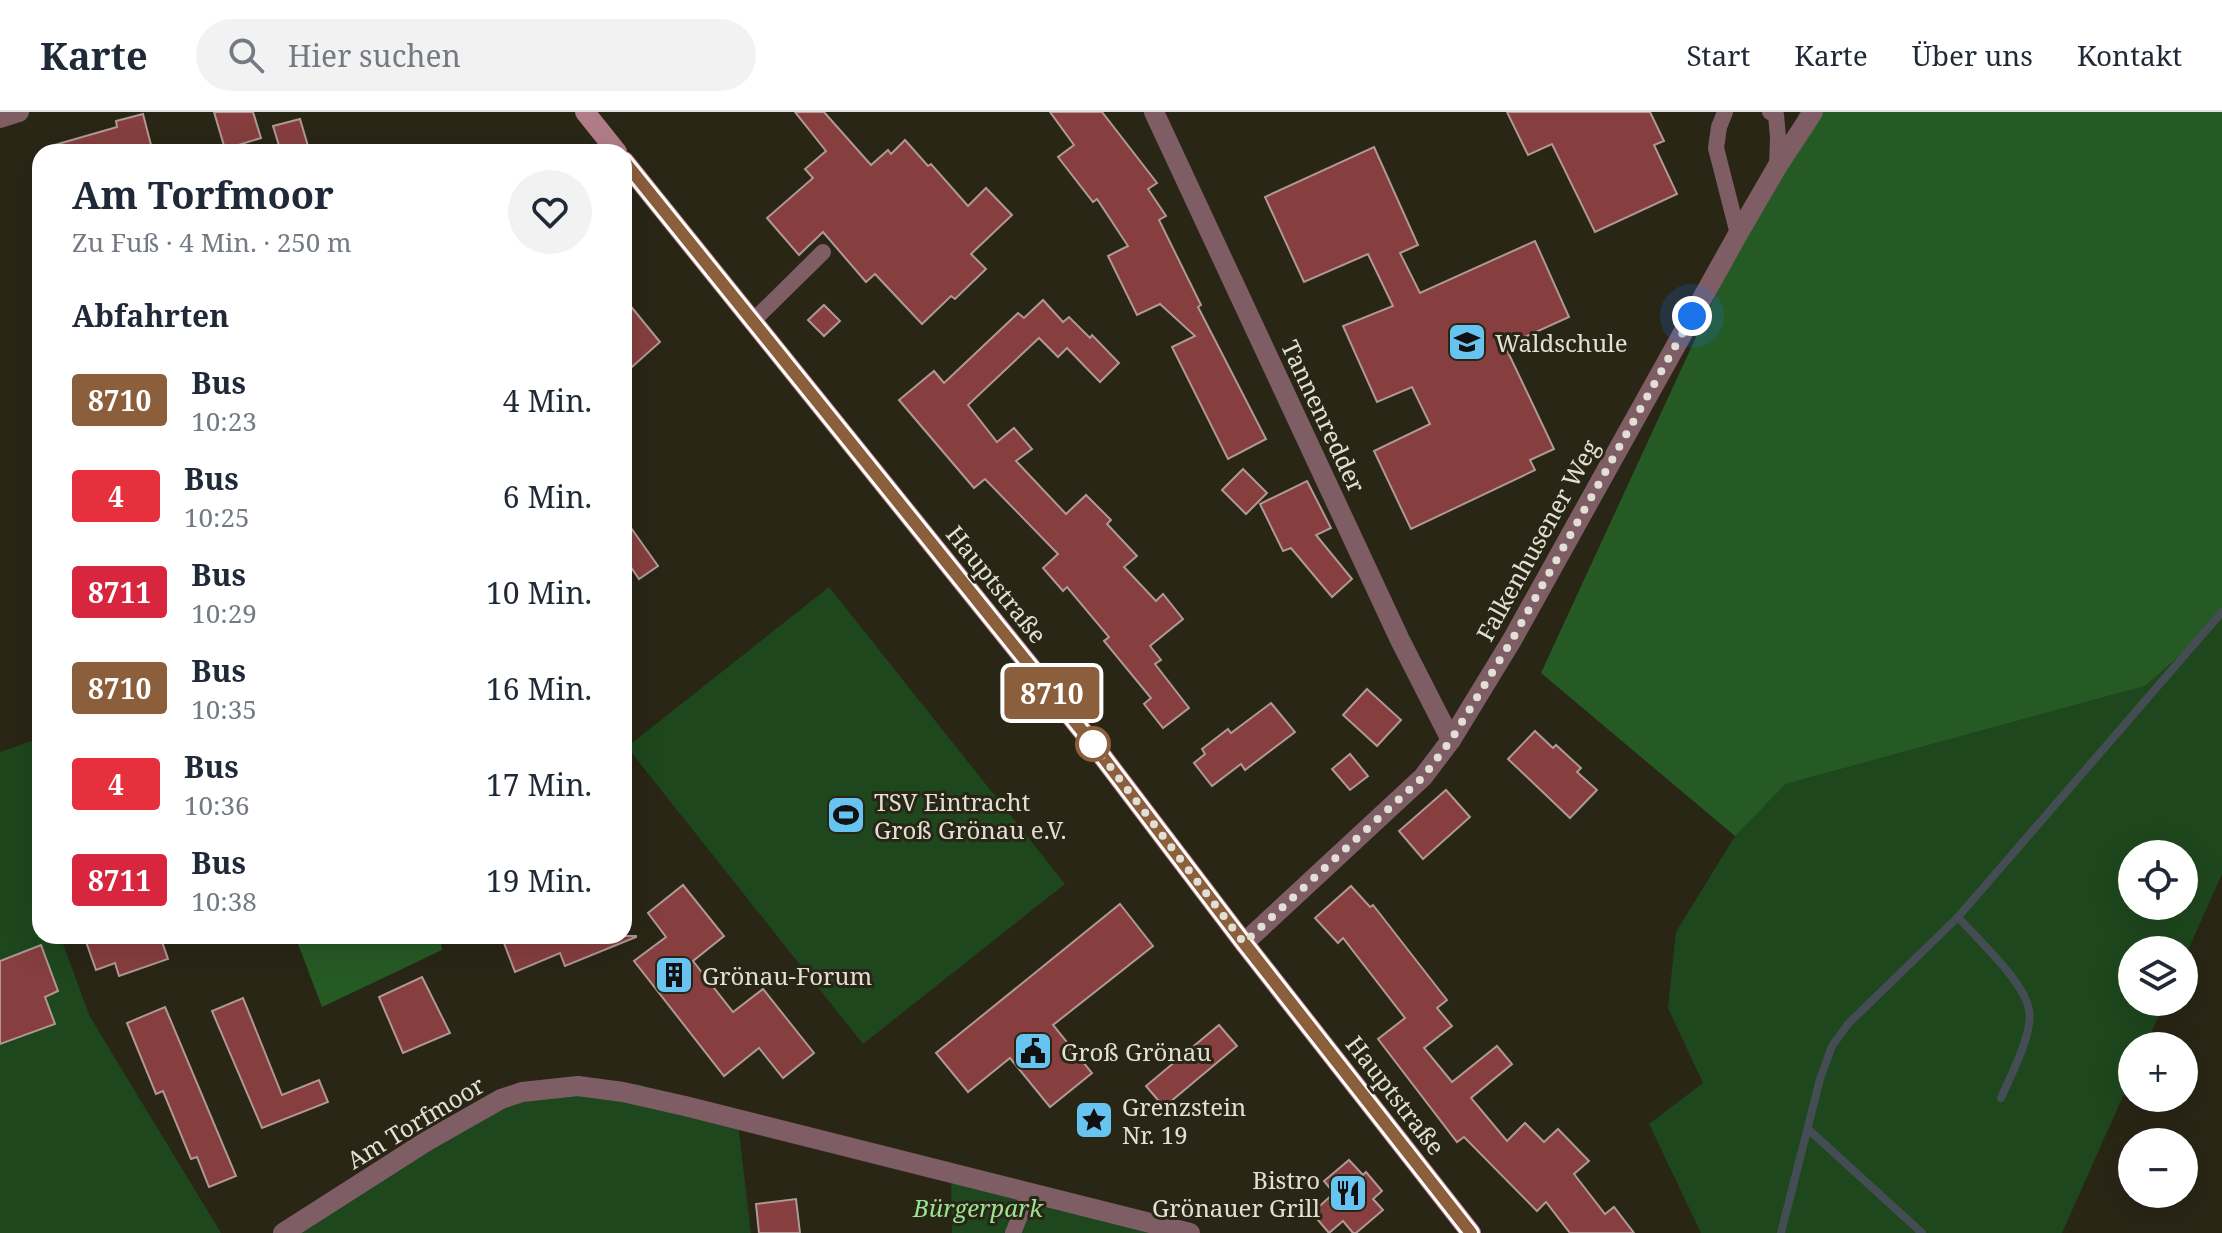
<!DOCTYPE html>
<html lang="de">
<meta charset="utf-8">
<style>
body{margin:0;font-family:"Noto Serif",serif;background:#f2f2f3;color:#1f2937;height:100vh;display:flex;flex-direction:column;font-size:30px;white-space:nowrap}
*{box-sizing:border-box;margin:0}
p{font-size:26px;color:#747a83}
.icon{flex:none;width:44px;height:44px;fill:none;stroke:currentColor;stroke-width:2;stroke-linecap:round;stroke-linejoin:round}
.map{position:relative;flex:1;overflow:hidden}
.drawer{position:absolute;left:32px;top:32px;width:600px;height:800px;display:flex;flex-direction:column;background:#fff;border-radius:24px;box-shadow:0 8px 32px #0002}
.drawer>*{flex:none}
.badge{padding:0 16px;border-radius:6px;font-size:28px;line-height:52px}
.tools{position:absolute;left:2118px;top:728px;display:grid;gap:16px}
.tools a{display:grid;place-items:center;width:80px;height:80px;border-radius:50%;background:#fff;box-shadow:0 8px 32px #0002;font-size:40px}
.you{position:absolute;width:40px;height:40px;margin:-20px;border:6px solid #fff;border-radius:50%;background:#1a73e8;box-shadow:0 0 0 12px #1a73e833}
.map>.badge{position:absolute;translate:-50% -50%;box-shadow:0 0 0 4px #fff}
h2{padding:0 40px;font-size:30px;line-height:72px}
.round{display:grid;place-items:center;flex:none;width:84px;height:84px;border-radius:42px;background:#f2f2f3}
.headline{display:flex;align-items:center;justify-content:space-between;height:136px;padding:0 40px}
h1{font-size:38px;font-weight:700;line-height:60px}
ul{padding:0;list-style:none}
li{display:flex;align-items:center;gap:24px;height:96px;padding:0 40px}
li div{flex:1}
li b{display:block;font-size:30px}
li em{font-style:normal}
li .badge{min-width:88px;font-weight:700;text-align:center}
header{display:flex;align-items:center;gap:48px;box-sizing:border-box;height:112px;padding:0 40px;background:#fff;border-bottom:2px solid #e0e1e3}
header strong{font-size:38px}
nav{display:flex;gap:44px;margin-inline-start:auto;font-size:28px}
.search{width:560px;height:72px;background:#f2f2f3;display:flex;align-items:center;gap:20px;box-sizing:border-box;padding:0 28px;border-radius:44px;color:#747a83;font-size:30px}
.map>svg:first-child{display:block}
.green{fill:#1e471d;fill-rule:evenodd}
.forest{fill:#265a25}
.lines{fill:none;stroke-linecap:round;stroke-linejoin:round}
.stream{stroke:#444d54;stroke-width:8}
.building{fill:#863e3e;stroke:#af9896;stroke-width:2}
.lane{stroke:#7e5d64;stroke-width:16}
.street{stroke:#7e5d64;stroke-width:20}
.secondary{stroke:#b17c87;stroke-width:20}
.line-casing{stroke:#fff;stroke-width:18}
.line{stroke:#8b5e3c;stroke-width:12}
.walk{stroke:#e2e0d6;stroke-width:8;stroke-dasharray:0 14.4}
.stop-dot{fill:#fff;stroke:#8b5e3c;stroke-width:4}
.labels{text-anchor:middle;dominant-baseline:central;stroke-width:6;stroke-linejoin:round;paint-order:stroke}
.poi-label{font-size:24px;fill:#e2e0d6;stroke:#292616;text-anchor:start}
.street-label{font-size:24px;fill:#e2e0d6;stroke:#292616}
.park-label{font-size:24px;font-style:italic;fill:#9ae395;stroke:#292616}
</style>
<header>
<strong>Karte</strong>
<div class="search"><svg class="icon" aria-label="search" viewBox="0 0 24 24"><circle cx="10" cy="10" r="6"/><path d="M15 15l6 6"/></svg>Hier suchen</div>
<nav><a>Start</a><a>Karte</a><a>Über uns</a><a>Kontakt</a></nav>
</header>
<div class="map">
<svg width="2222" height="1121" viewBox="0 0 2222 1121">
<rect width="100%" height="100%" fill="#292616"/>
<g class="green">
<path d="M829,475L1065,772L863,932L627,635Z"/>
<path d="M2222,506V762L2184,847V838H2132V890H2165L2145,934H2132V964L2062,1121H1701L1649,1012L1703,971L1668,896L1676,820L1735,724L1786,672L2145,574ZM2132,742H2184V794H2132Z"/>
<path d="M40,626V824H60L90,905L221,1121H0V640Z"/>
<path d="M637,972L737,1004L751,1121H282L432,1028L538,978Z"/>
<path d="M951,1062L1195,1121H952Z"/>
</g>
<g class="forest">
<path d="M1800,0H2222V506L2145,574L1786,672L1735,724L1541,561Z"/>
<path d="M295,824H440L442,838L322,895Z"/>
</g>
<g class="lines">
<g class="stream">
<path d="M1958,805C1978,828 2024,869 2029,898C2034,920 2010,965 2001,986"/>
<path d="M1808,1017L1922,1121"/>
<path d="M1781,1121L1820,967L1832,934L1848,912L1958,805L2222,500"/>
</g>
</g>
<g class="building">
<path d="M214,0H253L261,26L225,37Z"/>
<path d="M795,0H824L871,53L888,38L891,42L905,28L928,54L931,52L968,94L986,76L1012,103L971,142L986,157L955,187L951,184L922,212L875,162L866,170L823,120L799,143L767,106L813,66L805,57L826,39Z"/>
<path d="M1050,0H1102L1157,71L1148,77L1166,104L1159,108L1201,193L1198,195L1266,327L1228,347L1172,235L1195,224L1160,192L1137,203L1108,144L1128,134L1097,87L1093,90L1058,45L1074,33Z"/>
<path d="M1507,0H1650L1664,29L1654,33L1677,82L1595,120L1552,32L1528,43Z"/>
<path d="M143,2L151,33L121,40H52L51,34L117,15L116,9Z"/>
<path d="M300,7L308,34L281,40L273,14Z"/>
<path d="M1374,35L1418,133L1400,141L1420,181L1535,129L1569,205L1505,234L1554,337L1530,348L1535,358L1411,417L1374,339L1430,312L1412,275L1377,290L1343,214L1393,194L1368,142L1304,170L1265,85Z"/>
<path d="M624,186L660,230L624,262Z"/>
<path d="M1043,188L1063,210L1069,205L1090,226L1092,223L1119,251L1100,270L1067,236L1058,245L1039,226L968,293L997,330L1014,316L1032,337L1016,349L1066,402L1086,383L1111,408L1107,412L1137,444L1124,455L1156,489L1163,482L1183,507L1150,534L1161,548L1155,552L1189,596L1163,616L1144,592L1151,586L1104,529L1109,525L1067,475L1063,479L1043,456L1058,442L985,367L974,376L899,288L934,259L944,271L1018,201L1024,206Z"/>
<path d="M824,193L840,209L824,224L808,208Z"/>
<path d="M1243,357L1267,381L1246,402L1222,378Z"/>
<path d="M1307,369L1331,416L1316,423L1352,467L1332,485L1291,436L1283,439L1260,392Z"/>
<path d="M624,406L658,454L639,467L624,445Z"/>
<path d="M1367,577L1401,608L1377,634L1343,603Z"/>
<path d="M1271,591L1295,620L1245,658L1241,652L1212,674L1194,651L1205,642L1202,637L1228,617L1231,621Z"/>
<path d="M1535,619L1553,636L1556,633L1581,656L1577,660L1597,678L1570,706L1508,647Z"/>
<path d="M1350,642L1368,664L1350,678L1332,657Z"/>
<path d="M1446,678L1470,705L1423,747L1399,719Z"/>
<path d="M683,773L724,824L693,849L733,900L763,877L814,941L783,966L759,936L724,964L634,849L666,825L648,801Z"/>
<path d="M1351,774L1370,795L1373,793L1447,888L1437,896L1452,914L1424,936L1452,970L1497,934L1512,952L1471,986L1507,1029L1525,1011L1544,1030L1558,1017L1589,1049L1574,1062L1605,1102L1614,1095L1634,1121H1570L1546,1090L1537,1099L1464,1025L1457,1030L1378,927L1405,906L1343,826L1338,831L1315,806Z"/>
<path d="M1120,792L1153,834L1053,913L1092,961L1050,995L1010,946L968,980L936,941Z"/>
<path d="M84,824H160L168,847L119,864L115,851L96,858Z"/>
<path d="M522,824H636V825L565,854L560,841L515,860L504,831Z"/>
<path d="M41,833L58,879L45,885L55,912L0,932V849Z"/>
<path d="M422,865L450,921L403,941L379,885Z"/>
<path d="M243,886L282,983L319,968L328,990L262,1016L212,899Z"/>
<path d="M165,895L236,1064L209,1075L197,1045L191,1047L163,979L156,982L127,911Z"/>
<path d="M1219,913L1237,934L1164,995L1146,974Z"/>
<path d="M1349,1048L1363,1063L1366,1060L1382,1079L1373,1087L1383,1098L1356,1121H1353L1343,1109L1329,1121L1312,1101L1334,1081L1324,1069Z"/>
<path d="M796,1087L800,1121H759L756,1092Z"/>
</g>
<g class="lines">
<g class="lane">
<path d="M1725,0L1719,15L1716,36L1738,122"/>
<path d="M1770,0L1776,3L1778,25L1777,55"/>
<path d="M753,209L823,140"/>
<path d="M1013,1121L1029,1082"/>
</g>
<g class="street">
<path d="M1154,0L1400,528L1451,628"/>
<path d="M0,6L19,0"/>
<path d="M1244,831L1423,665L1451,628L1512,528L1738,122L1777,55L1813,0"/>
<path d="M283,1121L427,1029L501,987L522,980L578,974L623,980L685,994L1190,1121"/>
</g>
<g class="secondary">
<path d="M585,0L617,40"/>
<path d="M624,49L1096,636L1244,831L1471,1121"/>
</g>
</g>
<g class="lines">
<g class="line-casing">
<path id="line" d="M624,49L1096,636L1244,831L1471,1121"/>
</g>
<use href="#line" class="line"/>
<path class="walk" d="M1093,632L1244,831L1423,665L1451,628L1512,528L1692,204"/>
</g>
<defs>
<g id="school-square" transform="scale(2)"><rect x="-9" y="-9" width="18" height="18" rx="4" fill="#67c4f0" stroke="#292616"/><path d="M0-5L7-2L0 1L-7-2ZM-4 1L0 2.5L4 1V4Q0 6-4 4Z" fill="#111"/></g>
<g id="stadium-square" transform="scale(2)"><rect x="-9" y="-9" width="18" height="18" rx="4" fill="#67c4f0" stroke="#292616"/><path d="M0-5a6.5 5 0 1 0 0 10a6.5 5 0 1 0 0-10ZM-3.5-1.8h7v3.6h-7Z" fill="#111"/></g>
<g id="building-square" transform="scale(2)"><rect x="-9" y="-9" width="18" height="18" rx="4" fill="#67c4f0" stroke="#292616"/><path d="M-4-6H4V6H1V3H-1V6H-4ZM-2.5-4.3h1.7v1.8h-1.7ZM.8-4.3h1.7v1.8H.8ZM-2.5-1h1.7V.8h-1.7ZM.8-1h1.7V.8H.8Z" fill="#111"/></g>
<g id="civic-square" transform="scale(2)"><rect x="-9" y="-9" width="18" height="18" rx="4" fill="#67c4f0" stroke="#292616"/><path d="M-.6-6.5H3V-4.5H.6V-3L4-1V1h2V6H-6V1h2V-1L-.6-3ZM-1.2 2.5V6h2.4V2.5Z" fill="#111"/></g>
<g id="sight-square" transform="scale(2)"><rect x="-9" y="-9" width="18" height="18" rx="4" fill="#67c4f0" stroke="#292616"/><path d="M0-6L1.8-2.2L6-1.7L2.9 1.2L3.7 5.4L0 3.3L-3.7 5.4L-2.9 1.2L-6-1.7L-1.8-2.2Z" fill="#111"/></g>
<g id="restaurant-square" transform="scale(2)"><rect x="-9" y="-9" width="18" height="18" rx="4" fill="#67c4f0" stroke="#292616"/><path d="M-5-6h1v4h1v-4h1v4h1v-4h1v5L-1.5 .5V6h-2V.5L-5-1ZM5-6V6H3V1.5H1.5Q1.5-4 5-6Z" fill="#111"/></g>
</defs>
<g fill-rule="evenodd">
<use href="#school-square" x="1467" y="230"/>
<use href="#stadium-square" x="846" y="703"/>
<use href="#building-square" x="674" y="863"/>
<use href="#civic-square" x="1033" y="939"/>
<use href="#sight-square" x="1094" y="1008"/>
<use href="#restaurant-square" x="1348" y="1081"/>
</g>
<circle class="stop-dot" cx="1093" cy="632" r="16"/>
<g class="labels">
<g class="poi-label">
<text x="1495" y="230">Waldschule</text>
<text x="874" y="689">TSV Eintracht<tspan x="874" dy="28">Groß Grönau e.V.</tspan></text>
<text x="702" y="863">Grönau-Forum</text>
<text x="1061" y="939">Groß Grönau</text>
<text x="1122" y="994">Grenzstein<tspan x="1122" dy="28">Nr. 19</tspan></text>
<text x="1320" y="1067" text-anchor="end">Bistro<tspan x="1320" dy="28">Grönauer Grill</tspan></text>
</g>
<g class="street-label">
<text transform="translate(1324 304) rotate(65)">Tannenredder</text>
<text transform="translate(1537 428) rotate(-61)">Falkenhusener Weg</text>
<text transform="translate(997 472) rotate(51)">Hauptstraße</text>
<text transform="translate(1396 983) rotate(52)">Hauptstraße</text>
<text transform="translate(415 1010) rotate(-31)">Am Torfmoor</text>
</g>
<g class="park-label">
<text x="978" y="1095">Bürgerpark</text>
</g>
</g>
</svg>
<div class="tools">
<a><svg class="icon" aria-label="locate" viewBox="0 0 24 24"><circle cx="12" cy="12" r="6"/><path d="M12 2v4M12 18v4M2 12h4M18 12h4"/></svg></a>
<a><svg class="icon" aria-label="layers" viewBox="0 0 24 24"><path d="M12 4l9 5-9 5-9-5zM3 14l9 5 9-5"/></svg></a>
<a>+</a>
<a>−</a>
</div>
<div class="you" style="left:1692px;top:204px"></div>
<b class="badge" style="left:1052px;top:581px;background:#8b5e3c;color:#fff">8710</b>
<section class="drawer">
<div class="headline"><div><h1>Am Torfmoor</h1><p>Zu Fuß · 4 Min. · 250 m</p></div><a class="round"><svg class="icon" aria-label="heart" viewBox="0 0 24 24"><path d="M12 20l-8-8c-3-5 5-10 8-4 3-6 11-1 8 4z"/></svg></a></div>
<h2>Abfahrten</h2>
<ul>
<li><span class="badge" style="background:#8b5e3c;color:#fff">8710</span><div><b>Bus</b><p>10:23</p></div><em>4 Min.</em></li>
<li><span class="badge" style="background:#e7303d;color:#fff">4</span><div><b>Bus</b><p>10:25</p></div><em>6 Min.</em></li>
<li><span class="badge" style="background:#d7263d;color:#fff">8711</span><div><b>Bus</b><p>10:29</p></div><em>10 Min.</em></li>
<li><span class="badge" style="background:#8b5e3c;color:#fff">8710</span><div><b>Bus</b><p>10:35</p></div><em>16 Min.</em></li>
<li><span class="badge" style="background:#e7303d;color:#fff">4</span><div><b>Bus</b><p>10:36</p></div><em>17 Min.</em></li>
<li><span class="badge" style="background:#d7263d;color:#fff">8711</span><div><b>Bus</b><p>10:38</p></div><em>19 Min.</em></li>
</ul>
</section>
</div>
